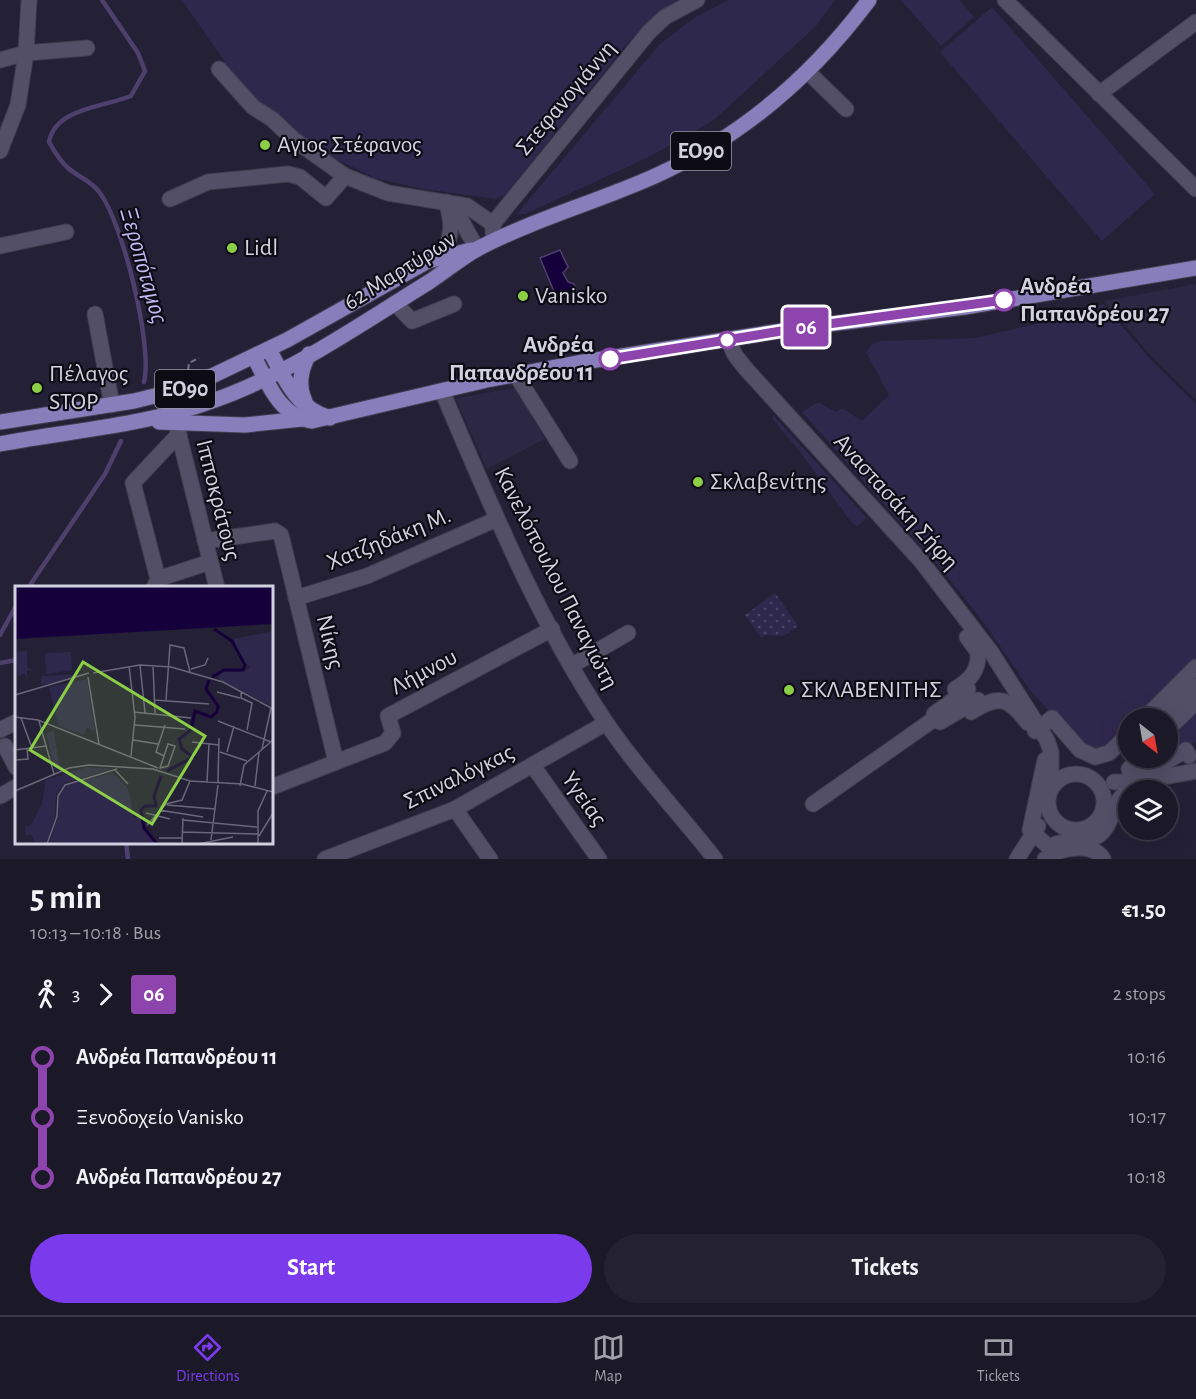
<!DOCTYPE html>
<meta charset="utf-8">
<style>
body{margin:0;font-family:"Alegreya Sans",sans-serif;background:#242130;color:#f1f3f6;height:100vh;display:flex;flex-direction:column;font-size:22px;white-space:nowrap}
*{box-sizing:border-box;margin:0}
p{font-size:20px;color:#a0a0a8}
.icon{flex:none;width:33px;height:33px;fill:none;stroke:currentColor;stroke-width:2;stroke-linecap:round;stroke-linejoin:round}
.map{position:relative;height:859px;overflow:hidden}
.drawer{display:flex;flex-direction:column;background:#1b1828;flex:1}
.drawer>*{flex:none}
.badge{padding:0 12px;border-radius:4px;font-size:21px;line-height:39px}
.needle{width:39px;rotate:149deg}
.fabs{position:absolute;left:1118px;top:708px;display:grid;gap:12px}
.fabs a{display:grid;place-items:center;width:60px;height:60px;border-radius:50%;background:#1b1828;box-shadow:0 6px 24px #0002,0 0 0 2px #393745;font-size:30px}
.map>.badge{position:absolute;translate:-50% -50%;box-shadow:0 0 0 3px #fff}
.legs{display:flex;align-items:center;gap:9px;height:66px;padding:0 30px;font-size:20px}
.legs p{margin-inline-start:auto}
.headline{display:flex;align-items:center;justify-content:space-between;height:102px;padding:0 30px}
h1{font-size:33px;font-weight:600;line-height:45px}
.cta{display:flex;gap:12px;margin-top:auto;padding:12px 30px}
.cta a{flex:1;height:69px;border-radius:36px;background:#7c3aed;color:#fff;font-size:24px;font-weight:600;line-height:69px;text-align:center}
.cta a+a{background:#242130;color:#f1f3f6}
ul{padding:0 30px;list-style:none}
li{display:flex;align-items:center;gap:21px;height:60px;font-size:22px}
li i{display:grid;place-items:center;width:9px;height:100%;margin:0 8px;background:currentColor}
li i::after{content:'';width:15px;height:15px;margin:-8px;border:4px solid;border-radius:50%;background:#1b1828}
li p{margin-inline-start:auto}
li:first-child i{background:linear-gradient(#0000 50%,currentColor 0)}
li:last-child i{background:linear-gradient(currentColor 50%,#0000 0)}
.menu{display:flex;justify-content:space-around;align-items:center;height:84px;border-top:2px solid #393745;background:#1b1828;font-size:16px;color:#a0a0a8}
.menu a{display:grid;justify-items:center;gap:3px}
.menu .on{color:#7c3aed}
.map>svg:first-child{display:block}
.built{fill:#2c2743}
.grass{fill:#2f284d}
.park{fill:url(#park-dots)}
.water{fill:#16003c;stroke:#4e3f6d;stroke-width:1.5}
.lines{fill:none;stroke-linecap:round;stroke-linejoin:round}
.stream{stroke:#4e3f6d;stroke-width:4.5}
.minor-casing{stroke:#413d4f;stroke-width:17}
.major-casing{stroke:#413d4f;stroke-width:17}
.path{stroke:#757284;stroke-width:2;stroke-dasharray:6 3;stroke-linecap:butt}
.minor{stroke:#524f67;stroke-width:15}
.major{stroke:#887ebc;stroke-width:15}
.line-1-casing{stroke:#fff;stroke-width:14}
.line-1{stroke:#8e44ad;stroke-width:9}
.poi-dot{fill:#8cce46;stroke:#0d0c15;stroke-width:2}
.stop-1-dot{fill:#fff;stroke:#8e44ad;stroke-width:3}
.labels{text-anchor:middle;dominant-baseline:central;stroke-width:4.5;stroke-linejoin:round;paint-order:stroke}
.shield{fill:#0d0c15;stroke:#9796a2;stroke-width:1.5}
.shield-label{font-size:22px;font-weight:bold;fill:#d2d1df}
.street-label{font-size:24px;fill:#d2d1df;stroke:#0d0c15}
.poi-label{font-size:24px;fill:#d2d1df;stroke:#0d0c15;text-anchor:start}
.stop-label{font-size:24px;font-weight:bold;fill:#d2d1df;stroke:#0d0c15;text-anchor:start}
.water-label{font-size:26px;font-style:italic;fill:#c1b8f3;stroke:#0d0c15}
.inset-river{fill:none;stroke:#16003c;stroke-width:3}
.inset-road{fill:none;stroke:#6a677a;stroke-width:1.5}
.view{fill:#8cce46;fill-opacity:0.15;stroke:#8cce46;stroke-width:3}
.inset-edge{fill:none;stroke:#d2d1df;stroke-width:3}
</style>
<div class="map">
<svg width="1196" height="859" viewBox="0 0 1196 859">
<defs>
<pattern id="park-dots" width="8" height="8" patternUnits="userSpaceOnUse" patternTransform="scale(1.5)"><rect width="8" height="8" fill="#2f284d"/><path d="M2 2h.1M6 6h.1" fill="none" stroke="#4c4666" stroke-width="1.8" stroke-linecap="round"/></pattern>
</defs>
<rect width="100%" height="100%" fill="#242036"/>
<g class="built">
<path d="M1196,284V400L1152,357L1104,301Z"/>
<path d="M516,388L545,439L487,469L455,398Z"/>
</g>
<g class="grass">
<path d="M182,0H681L653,17L625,46L505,195L496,199L423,189L375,178L328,155L257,102L236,78Z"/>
<path d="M728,0H835L816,26L714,120L651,156L525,214H517L660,44L694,18Z"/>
<path d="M901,0H959L974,17L941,46Z"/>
<path d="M992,7L1155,194L1102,241L940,52Z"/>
<path d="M1103,304L1152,361L1196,404V664L1142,718H1128V732L1105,753L1078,744L1030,690L984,623L939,566L802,412L818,402L836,412L842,408L862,421L889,395L866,352L872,344L881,341L975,338L1036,324Z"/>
<path d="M774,416L866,517L865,520L857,526L852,523L801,453L775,422L772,418Z"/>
<path d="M1196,705V742L1162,763L1131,768L1142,758H1167V733Z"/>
</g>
<path class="park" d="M775,593L798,626L783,636L765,635L761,638L745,615Z"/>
<path class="water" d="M560,250L568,267L563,273L568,282L574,284L578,294L558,301L540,258Z"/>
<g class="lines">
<g class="stream">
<path d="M102,0L138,53L145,71L131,96C104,107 55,108 49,142C54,151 60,161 68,168C78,177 92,181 100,193C123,224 153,346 144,382"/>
<path d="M28,588L105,474L121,441"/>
<path d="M0,635L16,606"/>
<path d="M0,663L16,660"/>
<path d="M126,842L128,859"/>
</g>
<g class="minor-casing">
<g id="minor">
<path d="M1005,0L1196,189"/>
<path d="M0,60L26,53L87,48"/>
<path d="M219,69L253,107L272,119L293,139L345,176L388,193L467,206L493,224"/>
<path d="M808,72L846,109"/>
<path d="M1099,94L1196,22"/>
<path d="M0,151L18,105L26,53L29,0"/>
<path d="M170,199L208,182L288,174L300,177L326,198L345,176"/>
<path d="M448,204L460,218L477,249"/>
<path d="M493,233V224L508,205L649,32L665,17L697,0"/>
<path d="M0,246L66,232"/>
<path d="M440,257C453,240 453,222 446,202"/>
<path d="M395,303L412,321L454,304"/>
<path d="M95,314L112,405"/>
<path d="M728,340L735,355L746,369L921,561L991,652L1047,740L1051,752V788"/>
<path d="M516,375L570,461"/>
<path d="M442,391C490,503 537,619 605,721C637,769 679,813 715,859"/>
<path d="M177,427L217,588"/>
<path d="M205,541L275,531L281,535L336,762"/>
<path d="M158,579L210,562"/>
<path d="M154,588L158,579L133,483L179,434"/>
<path d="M296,598L367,576L497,519"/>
<path d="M571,666L628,633"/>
<path d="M955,689C970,680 979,671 978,652L967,637"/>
<path d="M971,712C999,694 1008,697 1028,723"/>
<path d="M934,714L968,689"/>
<path d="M1145,718L1196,667"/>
<path d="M1163,718L1196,686"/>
<path d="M940,722L978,700"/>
<path d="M0,730L16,722"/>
<path d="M1167,730L1196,702"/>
<path d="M1035,731L1052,718L1080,750L1095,757L1109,753L1128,735"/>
<path d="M5,746L16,767"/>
<path d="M1139,758L1129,769L1132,775L1149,772L1186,750L1189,756"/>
<path d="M1045,760L1030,830L1049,847C1064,837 1083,846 1099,835C1114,824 1111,800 1128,792"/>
<path d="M533,766L599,859"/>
<circle cx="1076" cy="802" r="28"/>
<path d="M1114,782H1135L1196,771"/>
<path d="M272,787L385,743L393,733L388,716L552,629"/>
<path d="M0,796L16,787"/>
<path d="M813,804L937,717"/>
<path d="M455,809L490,859"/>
<path d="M325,859L455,809L606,723"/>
<path d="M1017,859L1038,826"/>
<path d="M1045,859C1059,848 1093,841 1103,859"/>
</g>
</g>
<g class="major-casing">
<g id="major">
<path d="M269,349C284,378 296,408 330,418"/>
<path d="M254,357C268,383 279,416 312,421L487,380L577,363L806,327L965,307L1196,268"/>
<path d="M305,401C297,385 301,369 309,354"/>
<path d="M0,422L134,401L187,388L287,340L428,261L471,250"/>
<path d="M159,422L245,425L302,419"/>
<path d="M0,444C73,430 145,426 215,400C291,373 361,324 429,282C446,271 462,257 479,248C535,219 597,202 655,176C741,137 813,75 869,0"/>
</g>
</g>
<path class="path" d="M188,370L189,363L199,358"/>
<use href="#minor" class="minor"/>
<use href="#major" class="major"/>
</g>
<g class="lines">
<g class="line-1-casing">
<path id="line-1" d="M610,359L806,327L1004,300"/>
</g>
<use href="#line-1" class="line-1"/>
</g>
<g class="poi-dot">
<circle cx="265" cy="145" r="6"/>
<circle cx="232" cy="248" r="6"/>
<circle cx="523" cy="296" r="6"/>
<circle cx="37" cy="388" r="6"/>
<circle cx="698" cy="482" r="6"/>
<circle cx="789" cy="690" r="6"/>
</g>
<g class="stop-1-dot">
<circle cx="1004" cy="300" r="10"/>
<circle cx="727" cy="340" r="8"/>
<circle cx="610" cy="359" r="10"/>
</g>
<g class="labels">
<g class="shield">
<rect x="671" y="132" width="60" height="38" rx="4.5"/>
<rect x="155" y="370" width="60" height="38" rx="4.5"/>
</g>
<g class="shield-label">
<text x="701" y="151">ΕΟ90</text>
<text x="185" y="389">ΕΟ90</text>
</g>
<g class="street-label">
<text transform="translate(566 98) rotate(-50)">Στεφανογιάννη</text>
<text transform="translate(400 271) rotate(-32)">62 Μαρτύρων</text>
<text transform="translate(218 500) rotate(76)">Ιπποκράτους</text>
<text transform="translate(896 502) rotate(48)">Αναστασάκη Σήφη</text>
<text transform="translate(389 539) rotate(-22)">Χατζηδάκη Μ.</text>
<text transform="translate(556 578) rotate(63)">Κανελόπουλου Παναγιώτη</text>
<text transform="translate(330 642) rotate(76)">Νίκης</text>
<text transform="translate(424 672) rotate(-28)">Λήμνου</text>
<text transform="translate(459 777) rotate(-26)">Σπιναλόγκας</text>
<text transform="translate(584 799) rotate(55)">Υγείας</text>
</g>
<g class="poi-label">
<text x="277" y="145">Αγιος Στέφανος</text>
<text x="244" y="248">Lidl</text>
<text x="535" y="296">Vanisko</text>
<text x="49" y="374">Πέλαγος<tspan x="49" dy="28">STOP</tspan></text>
<text x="710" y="482">Σκλαβενίτης</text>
<text x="801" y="690">ΣΚΛΑΒΕΝΙΤΗΣ</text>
</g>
<g class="stop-label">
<text x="1020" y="286">Ανδρέα<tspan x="1020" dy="28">Παπανδρέου 27</tspan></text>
<text x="594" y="345" text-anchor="end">Ανδρέα<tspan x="594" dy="28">Παπανδρέου 11</tspan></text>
</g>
<g class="water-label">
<text transform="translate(144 265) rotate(74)">Ξεροπόταμος</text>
</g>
</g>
<g transform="translate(15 586)">
<rect width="258" height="258" fill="#242036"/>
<path d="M258,45V121L202,92L207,86L230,85L235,81L225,72L219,53ZM12,65V82L19,84H12V92L9,87L3,91L0,66ZM56,66L57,84L31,88L30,67ZM67,88L42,96L26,99V90ZM72,93L80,146L72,142L69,149L43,139L34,101ZM39,145L45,184L40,185L31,147ZM71,181L97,183L50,197L41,208L40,230L31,258H20L16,248L10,249V240L16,239L27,218L31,194ZM98,187L113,202L119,231H126L128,243L141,258H34L43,230L44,210L52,198Z" fill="#2f284d"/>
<path d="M0,0H258V38L0,53Z" fill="#16003c"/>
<path class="inset-river" d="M197,91L209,84H228L230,79L217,55L199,43M152,185L178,171L167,163L164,153L176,144L180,125L196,131L202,126L203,120L191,103L194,94M142,258L129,242L126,224L130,220H141L139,210L146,190"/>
<path class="inset-road" d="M125,79L130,127M138,79L140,127M114,80L120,131L116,170M176,83L190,79L193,72M78,87L125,79L156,81L208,96L258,123M73,91L84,158M202,106L225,112M226,106V112L237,117L232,144M0,109L74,87M139,114L194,118M151,114L155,59L169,62L175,86M119,126L176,132M0,131L23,134L143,182M6,132L17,162M24,135L39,188M203,135L256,156M120,139L170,143M118,154L143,158M177,156L204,159M247,163L256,122M0,164L31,160M205,166L232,175M212,166L219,140M149,170L141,166L150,139M0,174L13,173L12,162M145,183V182L153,158L160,160L153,180L145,182M100,184L113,198M192,196L194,157M203,196L204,152M225,200L229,179L258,154M240,200L244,166M0,205L54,182L74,179L138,183L175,195L227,198L258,206M152,219L200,223M144,224L188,231M131,227L155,233M168,234L242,241M132,239L151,218L167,214L175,195M167,246L243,248M244,250L258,227M144,252H167M196,254L203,199M32,258L42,230L43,210L50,199L102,183M167,258L168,232M183,258L218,251M243,258V225L252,205"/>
<path class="view" d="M68,76L190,150L137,238L15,164Z"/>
<rect width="258" height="258" class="inset-edge"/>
</g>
</svg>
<div class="fabs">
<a><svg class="needle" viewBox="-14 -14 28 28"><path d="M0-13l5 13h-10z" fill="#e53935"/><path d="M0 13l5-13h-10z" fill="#a0a0a8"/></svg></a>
<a><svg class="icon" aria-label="layers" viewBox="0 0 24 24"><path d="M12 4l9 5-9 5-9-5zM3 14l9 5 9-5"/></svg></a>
</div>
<b class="badge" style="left:806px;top:327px;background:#8e44ad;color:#fff">06</b>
</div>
<section class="drawer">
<div class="headline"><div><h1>5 min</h1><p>10:13 – 10:18 · Bus</p></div><b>€1.50</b></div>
<div class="legs"><svg class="icon" aria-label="walk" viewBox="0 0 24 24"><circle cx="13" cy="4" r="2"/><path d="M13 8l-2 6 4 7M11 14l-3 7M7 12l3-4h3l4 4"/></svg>3<svg class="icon" aria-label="forward" viewBox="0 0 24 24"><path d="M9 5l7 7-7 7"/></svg><b class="badge" style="background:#8e44ad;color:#fff">06</b><p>2 stops</p></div>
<ul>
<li><i style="color:#8e44ad"></i><b>Ανδρέα Παπανδρέου 11</b><p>10:16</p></li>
<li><i style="color:#8e44ad"></i><span>Ξενοδοχείο Vanisko</span><p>10:17</p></li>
<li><i style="color:#8e44ad"></i><b>Ανδρέα Παπανδρέου 27</b><p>10:18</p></li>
</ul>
<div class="cta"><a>Start</a><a>Tickets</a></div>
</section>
<nav class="menu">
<a class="on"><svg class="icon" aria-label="directions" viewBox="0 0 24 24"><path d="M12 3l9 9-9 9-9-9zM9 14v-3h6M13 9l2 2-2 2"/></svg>Directions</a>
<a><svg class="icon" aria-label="map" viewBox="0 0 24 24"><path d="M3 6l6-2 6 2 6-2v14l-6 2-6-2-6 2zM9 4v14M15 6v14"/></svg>Map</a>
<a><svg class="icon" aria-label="tickets" viewBox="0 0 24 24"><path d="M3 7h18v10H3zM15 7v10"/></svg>Tickets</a>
</nav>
